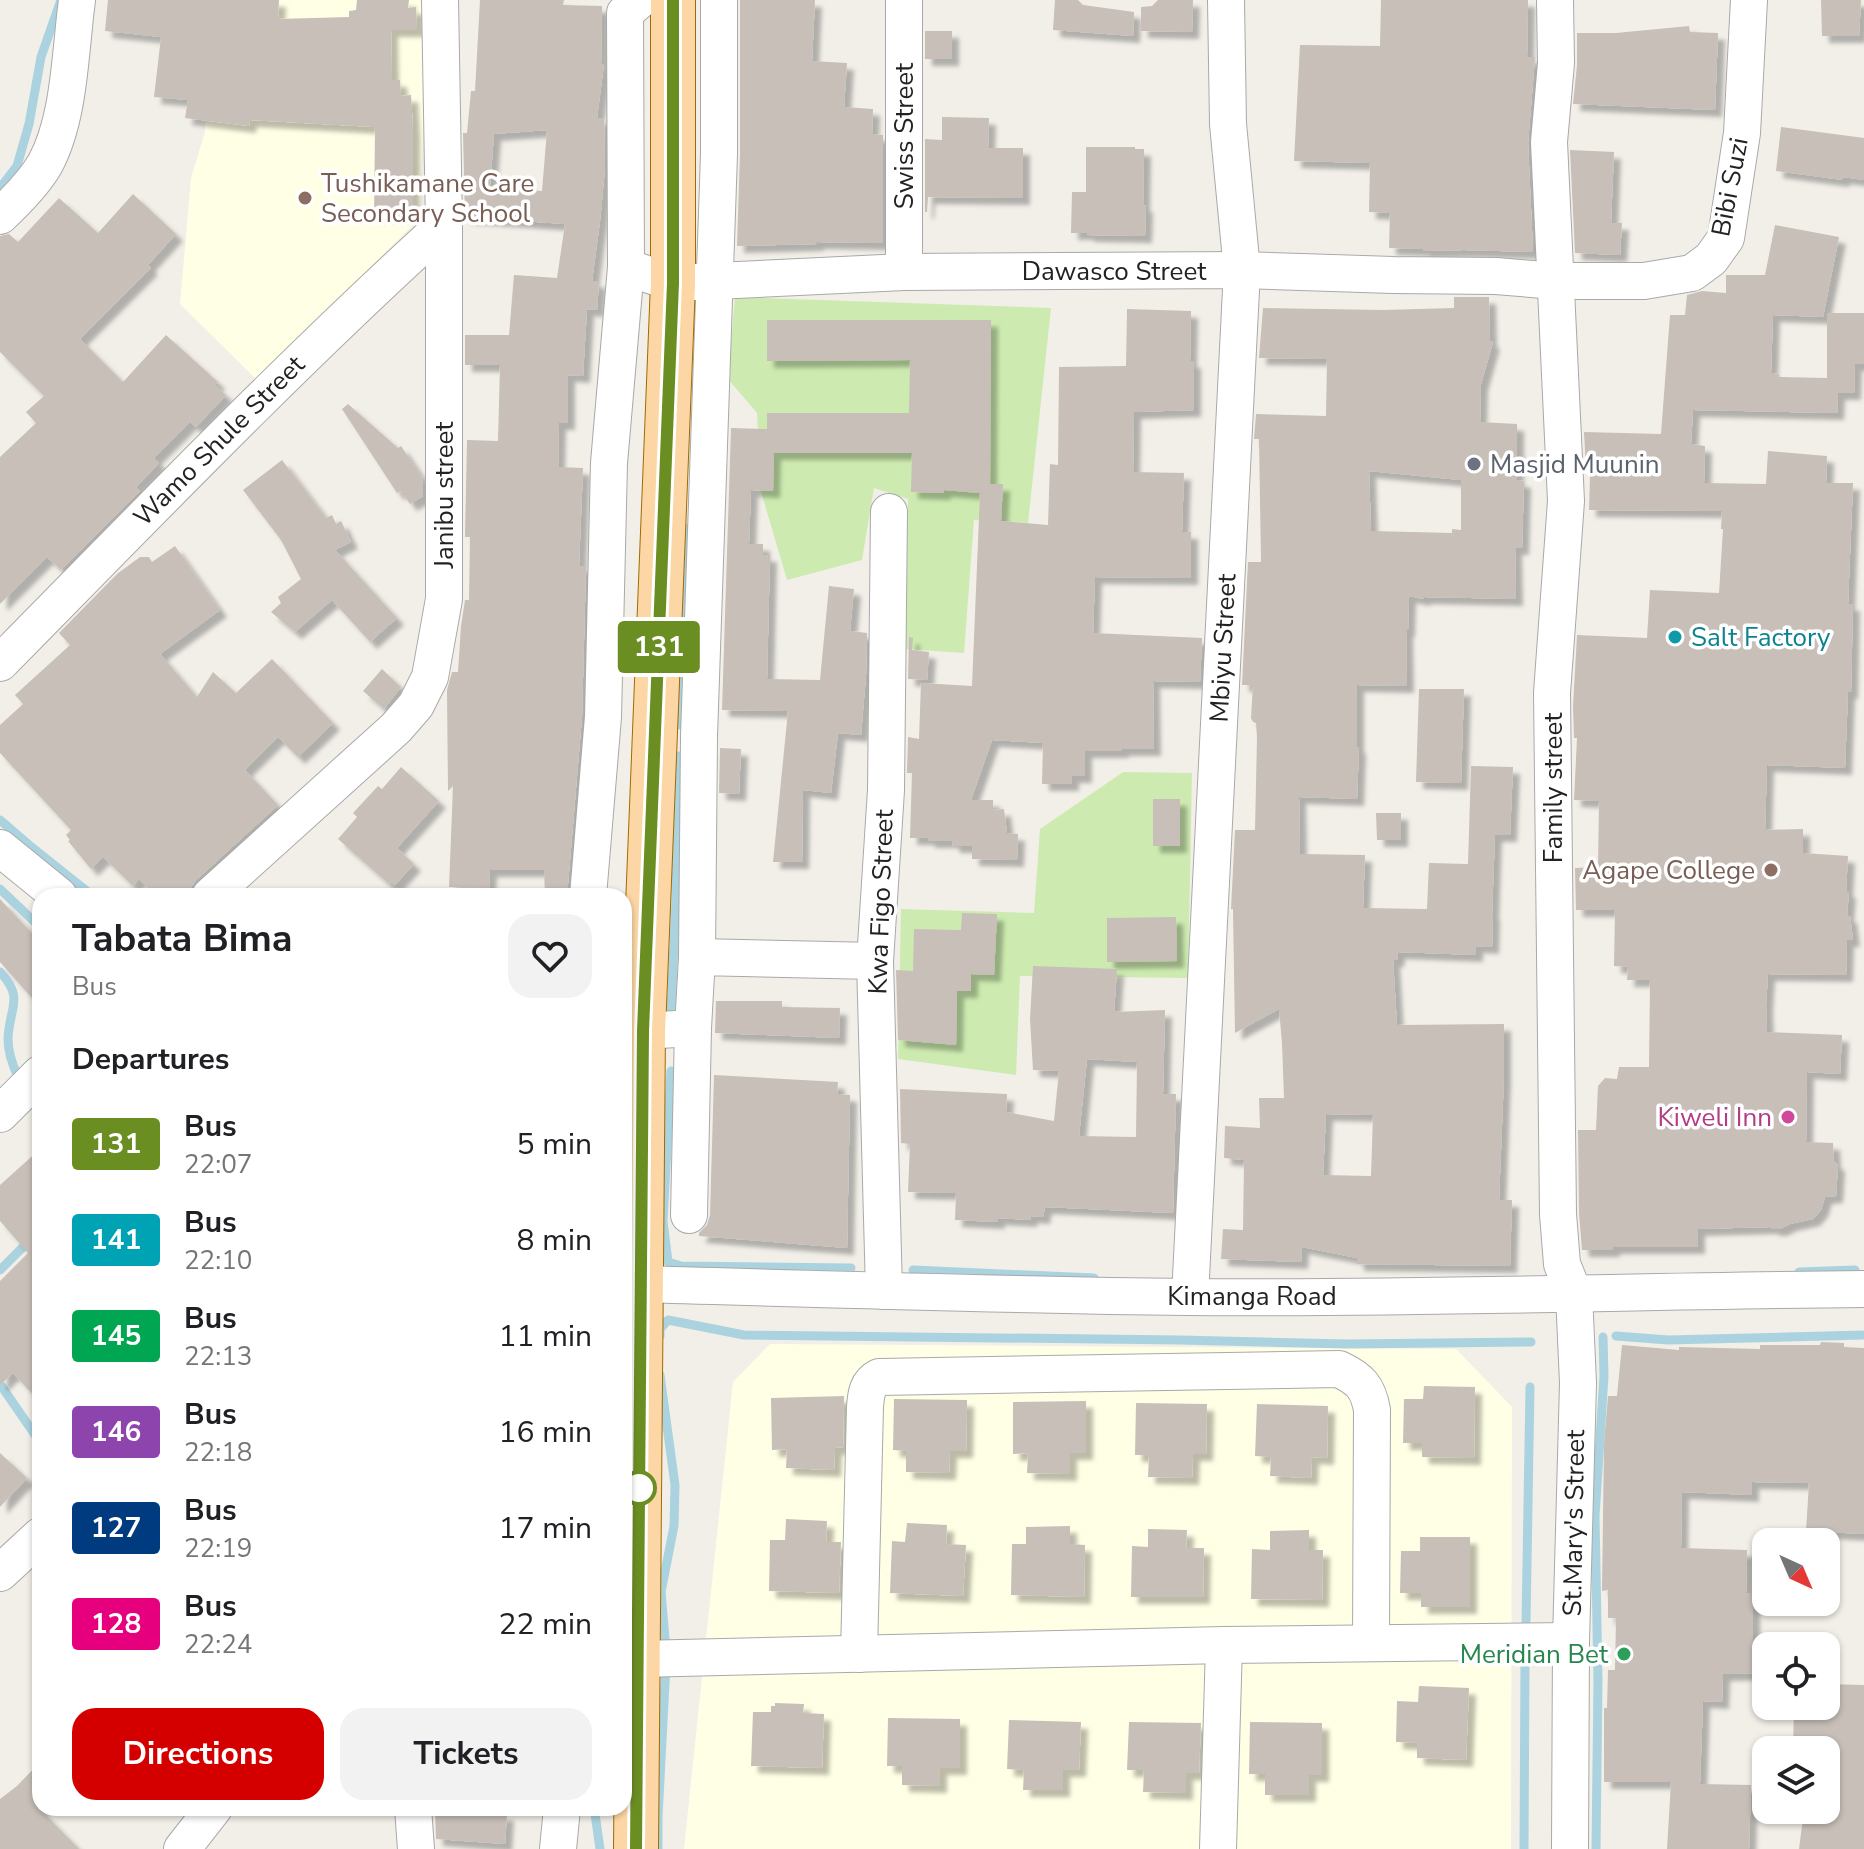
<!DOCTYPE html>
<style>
body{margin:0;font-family:"Nunito Sans",sans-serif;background:#f2f2f2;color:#202124;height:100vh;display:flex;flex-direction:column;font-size:30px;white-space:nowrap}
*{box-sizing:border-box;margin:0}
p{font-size:26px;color:#757577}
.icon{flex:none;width:44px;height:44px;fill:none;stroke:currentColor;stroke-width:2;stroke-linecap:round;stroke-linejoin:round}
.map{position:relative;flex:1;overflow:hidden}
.sheet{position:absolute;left:32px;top:888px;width:600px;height:928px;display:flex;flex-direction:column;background:#fff;border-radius:24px;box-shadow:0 2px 6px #0004}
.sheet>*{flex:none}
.badge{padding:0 16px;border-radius:6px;font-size:28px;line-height:52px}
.needle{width:52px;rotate:136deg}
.controls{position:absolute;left:1752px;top:1528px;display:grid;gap:16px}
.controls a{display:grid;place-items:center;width:88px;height:88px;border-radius:16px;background:#fff;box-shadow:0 2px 6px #0004;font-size:40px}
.map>.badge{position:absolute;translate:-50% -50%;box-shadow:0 0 0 4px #fff}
h2{padding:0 40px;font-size:30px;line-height:72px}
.round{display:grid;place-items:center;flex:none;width:84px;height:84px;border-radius:24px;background:#f2f2f2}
.summary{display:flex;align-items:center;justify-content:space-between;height:136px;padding:0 40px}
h1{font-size:38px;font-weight:700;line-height:60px}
.button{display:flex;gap:16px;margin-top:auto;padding:16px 40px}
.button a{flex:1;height:92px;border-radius:24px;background:#d40000;color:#fff;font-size:32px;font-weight:700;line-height:92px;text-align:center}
.button a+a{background:#f2f2f2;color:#202124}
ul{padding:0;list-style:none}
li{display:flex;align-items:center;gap:24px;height:96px;padding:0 40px}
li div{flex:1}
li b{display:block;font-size:30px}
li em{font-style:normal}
li .badge{min-width:88px;font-weight:700;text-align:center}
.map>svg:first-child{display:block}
.education{fill:#ffffe5}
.grass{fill:#cdebb0}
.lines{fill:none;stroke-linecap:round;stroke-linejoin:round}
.stream{stroke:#aad3df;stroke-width:9}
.building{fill:#c7bfb8;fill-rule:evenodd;filter:url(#shadow)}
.minor-casing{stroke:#a9a9a9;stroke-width:38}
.major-casing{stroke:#a06b00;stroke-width:46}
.minor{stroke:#fff;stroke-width:36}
.major{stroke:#fcd6a4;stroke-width:44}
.line-casing{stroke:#fff;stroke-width:18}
.line{stroke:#6b8e23;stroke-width:12}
.education-dot{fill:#8d6e63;stroke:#fff;stroke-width:3}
.worship-dot{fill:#6b7280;stroke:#fff;stroke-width:3}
.culture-dot{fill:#0f9aa8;stroke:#fff;stroke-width:3}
.hotel-dot{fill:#d1479c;stroke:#fff;stroke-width:3}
.stop-dot{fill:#fff;stroke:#6b8e23;stroke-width:4}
.leisure-dot{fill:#2e9e5b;stroke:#fff;stroke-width:3}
.labels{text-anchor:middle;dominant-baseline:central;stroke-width:7;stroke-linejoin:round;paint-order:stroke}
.street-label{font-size:26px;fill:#222;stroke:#fff}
.education-label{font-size:26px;fill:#785e54;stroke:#fff;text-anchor:start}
.worship-label{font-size:26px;fill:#5b616d;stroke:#fff;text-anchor:start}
.culture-label{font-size:26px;fill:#0d838f;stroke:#fff;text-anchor:start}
.hotel-label{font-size:26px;fill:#b23c85;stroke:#fff;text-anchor:end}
.leisure-label{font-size:26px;fill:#27864d;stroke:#fff;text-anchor:end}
</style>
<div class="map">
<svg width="1864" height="1849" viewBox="0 0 1864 1849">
<defs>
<filter id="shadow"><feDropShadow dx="7" dy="7" stdDeviation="2" flood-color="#0004"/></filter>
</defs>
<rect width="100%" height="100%" fill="#f2efe9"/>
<g class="education">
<path d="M215,0H428L420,218L257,380L180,304L191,178L205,132L209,48Z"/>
<path d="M770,1344L1456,1349L1512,1407L1511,1849H684L733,1382Z"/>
</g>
<g class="grass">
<path d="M735,297L1051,308L1028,523L974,520L964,653L904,649L908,499L874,488L862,560L787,580L759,485V457L757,413L728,379Z"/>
<path d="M1123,772L1192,773L1188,978L1020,976L1016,1075L898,1059L901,909L1034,913L1040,829Z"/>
</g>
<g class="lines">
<g class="stream">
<path d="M0,188L17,166L29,124L41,57L61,0"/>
<path d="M680,725L688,528"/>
<path d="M0,820L29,845L93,896"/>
<path d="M0,889L40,927"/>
<path d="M0,972C25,998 9,1008 8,1039C8,1053 12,1064 18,1077"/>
<path d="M671,1011L676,900L678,756"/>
<path d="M671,1071L663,1221L668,1262L681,1266L851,1268"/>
<path d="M0,1270L40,1230"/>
<path d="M913,1270L1094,1278"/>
<path d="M1799,1272L1855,1270"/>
<path d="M660,1336V1329L668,1320L744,1335L1180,1340L1348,1344L1531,1342"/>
<path d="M1616,1336L1668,1340L1864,1335"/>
<path d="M660,1375L675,1485L674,1526L661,1592L666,1650"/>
<path d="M0,1384L40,1442"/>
<path d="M1526,1622L1530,1387"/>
<path d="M220,1808H244"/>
<path d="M595,1814L600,1849"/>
<path d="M658,1849V1817L666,1665"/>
<path d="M1524,1849L1525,1661"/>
<path d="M1596,1849L1598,1681L1595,1516L1604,1376L1603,1337"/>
</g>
</g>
<g class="building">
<path d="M108,0H279L278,19L349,17V11L356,10L357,0H409L408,8L416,7L417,30H391L392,80H400L401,96L411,95L413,130V215H374L375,129L374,127L250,120L249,126L185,118L188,100L154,97L161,37L105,31Z"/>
<path d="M480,0H564L563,5L602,6L601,64H604L597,118H604L605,168L600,221L592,281H599L597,310L587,309L583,376L568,375V423H559L558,467L583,468L579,566H586L582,716L567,896H545L544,870H490L489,888L449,887L453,786L448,791L447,690L452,672H458L461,626L465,600H469L470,537H465L467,440L498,441L500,365H465V335H509L514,275L557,278L565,224L465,217L463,133H467L471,91H475ZM547,130L542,191L490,187L494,134Z"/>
<path d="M740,0H815L812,61L847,63L844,107L873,109L872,134L883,135V243L817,242V244L737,246L740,154Z"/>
<path d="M1055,0H1078L1083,5L1134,12L1133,36L1053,30Z"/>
<path d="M1158,0H1193L1192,32L1141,31V7L1152,6Z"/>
<path d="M1381,0H1528L1527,57H1535L1528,143L1533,252L1464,250L1423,251V249L1389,248L1390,213L1369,212L1370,163L1294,161L1300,45L1380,46Z"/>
<path d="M1821,0H1861L1859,36H1822Z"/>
<path d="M1689,26L1690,32L1718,33L1715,110L1573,104L1577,65V33H1616Z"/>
<rect x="925" y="31" width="27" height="28"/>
<path d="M942,117L989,118L988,148H1023V198L928,197L927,212H925V139L942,140Z"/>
<path d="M1781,127L1864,138V180L1843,177V180L1776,171Z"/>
<path d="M1086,147H1135V149H1144L1143,206L1146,205L1145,236L1088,235L1087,233H1071L1072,192H1086Z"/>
<path d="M1570,150L1614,152L1611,223H1622L1620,255L1575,253Z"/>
<path d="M133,194L176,234L148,265L151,268L80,339L123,382L166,335L218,382L215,385L226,395L196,427L190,422L154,458L159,463L136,487L140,491L61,570L47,557L0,604V457L36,423L26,412L44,396L0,352V236L9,234L18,242L59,198L98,233Z"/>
<path d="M1775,225L1839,237L1823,317L1773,315L1771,373L1779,374V377L1827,378V313H1864V364H1855L1854,393H1838L1837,413L1693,410L1691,444L1705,446L1704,483L1766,484L1768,451L1827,456L1826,483H1853L1848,604H1853L1851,692H1848L1845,768L1767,765L1765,830L1803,829V853L1848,856L1846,891H1849L1847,916H1850L1853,940H1847L1846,975L1768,974L1766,1005L1767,1032L1842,1035L1840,1074L1807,1072L1806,1142L1833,1143L1834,1161L1838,1165L1836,1196L1825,1197L1821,1210L1813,1219L1790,1224L1780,1229H1774L1770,1227L1698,1229V1247H1613V1250H1582L1579,1213L1578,1130H1596L1598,1086L1605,1078L1617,1079L1619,1067H1649L1650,980H1627L1628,967L1614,966L1615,910H1576L1575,868L1598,867L1599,801L1574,800L1577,738H1574L1573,706L1577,635L1647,638L1650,590L1719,593L1723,529H1721L1722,511L1589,510L1590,475L1589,470H1586L1584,432L1661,434L1670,315H1685L1687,295L1702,291L1726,293V275H1765Z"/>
<path d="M1454,297H1489L1490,341L1493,342L1481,384L1480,422L1517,424V480L1524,481L1522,548H1515L1516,599L1424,597L1423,599L1409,596L1408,630H1406L1407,686L1357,685V747H1359L1357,799L1299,797L1300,854L1365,855L1363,908L1427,909L1429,863L1468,864L1471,766L1513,767L1510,835H1495L1492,913H1493L1492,947L1476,946V955L1398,952L1397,960H1393L1397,1025L1504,1024V1076L1499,1200H1512L1510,1266L1357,1264V1258L1302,1247L1301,1262L1221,1259L1223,1229L1243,1230L1244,1160L1224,1158L1225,1126L1260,1128L1259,1098H1284L1282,1043L1279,1009L1235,1033L1233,909H1231L1235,830H1255L1257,738L1256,723L1253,722L1251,718L1253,685H1242L1248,562H1261L1259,439H1254L1256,414L1326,416L1327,359L1259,358L1263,308L1383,310L1454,308ZM1369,471L1461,480V530L1452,529V533L1371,531ZM1326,1114L1373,1115L1371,1176L1323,1175Z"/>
<path d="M1127,309L1191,311L1190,361H1194V410L1134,412L1133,472L1184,473L1182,532H1191V578L1095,577L1093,633L1202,638L1200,682L1153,681L1154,749H1122V751H1085V776H1072V784H1042L1043,743L992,740L971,800H993V810L1004,809L1007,833L1018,834L1017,860L972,859V846H953L952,841H928V838H910L912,773H907L908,737L919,739L921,683L972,686L980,493L944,490V493L911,492L912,453H774L773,491L751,490L749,544H763V555H770L767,679L820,680L829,586L854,589L850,631L867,633L866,675L861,735L838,733L831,793L803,790L802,862H773L788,711L722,710L731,428L767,429V413H909L910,360L767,361V320H991L990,484H1003L1001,521L1048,525L1050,464L1058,465L1059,367L1126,366Z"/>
<path d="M348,404L398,448L401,446L423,479V496L410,504L401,491L397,493L342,409Z"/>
<path d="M282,460L326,518L332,515L336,524L341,521L351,542L335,550L397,618L370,642L332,600L295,632L271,612L281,603L278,597L301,579L281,540L243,490Z"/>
<path d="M175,546L220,610L160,654L197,697L213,672L236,693L272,659L333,723L298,757L278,737L245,770L278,805L196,880L190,889V896H156L139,879L133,886L103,857L91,869L68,841L70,840L66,835L71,830L0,753V725L23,704L15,695L70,645L59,633L117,574L140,557H149L152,562Z"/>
<path d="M909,637L913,638L912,650L929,652L927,680L908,679Z"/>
<path d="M382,669L401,687L384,709L363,691Z"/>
<path d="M1419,689H1464L1461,783L1416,782Z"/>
<path d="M720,748L741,749L739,794L719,793Z"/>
<path d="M401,767L439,801L397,848L414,864L395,885L391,882L389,884L338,839L357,817L353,813L378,786L382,789Z"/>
<rect x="1153" y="799" width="27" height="47"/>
<path d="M1376,813H1401V840H1377Z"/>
<path d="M0,899L40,942V1007L0,962Z"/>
<path d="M962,913L997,914L994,975L971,974V991H957L956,1045L898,1040L896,970L913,971L914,929L961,930Z"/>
<path d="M1176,917L1177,961L1107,962V918Z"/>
<path d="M1033,966L1117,969L1114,1012L1165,1010L1163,1094H1176L1173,1213L1045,1207L1043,1217L1031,1216L1030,1220L998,1218V1222L955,1220L956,1193L908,1192L910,1144L901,1143L900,1089L1007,1094L1006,1112L1054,1121L1059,1071L1033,1070L1030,1019ZM1087,1059L1137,1062L1136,1137L1079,1136Z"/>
<path d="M716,1001H782V1007L840,1008L839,1038L715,1033Z"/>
<path d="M714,1075L838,1082L837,1094L850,1095L847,1248L699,1236V1233L707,1225L710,1215Z"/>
<path d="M40,1149V1402L13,1373L0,1385V1281L28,1253L0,1221V1185Z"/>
<path d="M1821,1342L1844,1343V1347L1864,1348V1534L1806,1531L1809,1483L1752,1482V1495L1682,1492L1681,1548L1747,1550L1746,1593H1753V1643L1766,1642V1673L1723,1674L1722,1702L1703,1701L1700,1784L1751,1785L1749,1849H1667L1671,1782H1604V1708H1607L1608,1670H1615L1616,1618H1608V1590L1602,1591L1604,1444L1608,1396H1617L1622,1345L1679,1350V1347L1760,1349V1345H1820Z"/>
<path d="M1424,1386L1475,1387L1474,1458L1422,1457V1443H1403L1404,1399H1423Z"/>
<path d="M844,1396L843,1447L835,1448L834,1470L786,1468L787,1449L772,1450L771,1398Z"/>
<path d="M894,1399L967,1400L966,1451H950L949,1473L906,1472V1451L893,1450Z"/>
<path d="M1086,1401V1453H1070V1474L1027,1473L1028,1453L1013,1454V1402Z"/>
<path d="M1136,1403L1207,1404L1206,1454H1193L1192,1478L1148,1477L1149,1455H1135Z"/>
<path d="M1257,1404L1328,1406L1327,1458L1312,1457L1311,1478L1270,1476L1271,1457L1255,1456Z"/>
<path d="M0,1453L27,1478L0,1507Z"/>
<path d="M786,1519L827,1521L826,1542H841L839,1593L769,1591L770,1540H785Z"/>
<path d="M907,1523L947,1525L946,1544L966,1545L963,1596L890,1593L892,1541L905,1542Z"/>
<path d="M1070,1526V1544L1085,1545L1084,1597L1011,1595L1012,1544H1026V1527Z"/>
<path d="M1148,1529L1187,1530L1186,1548H1204L1203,1597H1131L1132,1546L1148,1547Z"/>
<path d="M1309,1530V1550H1323L1322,1600L1251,1599L1252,1549L1270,1550V1531Z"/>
<path d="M1420,1537H1470V1607H1421V1593H1400L1401,1551H1420Z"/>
<path d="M1826,1684L1864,1685V1849H1799L1804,1810H1826V1750H1793L1794,1706H1826Z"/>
<path d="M1419,1686L1469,1688L1466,1760L1417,1758V1743L1396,1742L1397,1701L1418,1702Z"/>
<path d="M775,1703L804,1704L803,1713L824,1714L822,1768L751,1766L753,1712H771V1706H775Z"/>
<path d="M888,1718L960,1719V1768H940V1786L902,1785V1766H887Z"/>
<path d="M1009,1720L1081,1722L1079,1770H1063V1790H1023L1024,1770L1007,1769Z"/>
<path d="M1129,1722L1201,1723L1199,1773H1186V1793L1143,1792L1144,1770H1127Z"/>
<path d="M1250,1722L1322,1723V1775H1309V1795H1265V1774H1249Z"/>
<path d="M40,1762V1809L79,1849H0V1799L17,1786Z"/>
<path d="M435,1809L507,1814L505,1844L436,1839Z"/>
</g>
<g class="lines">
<g class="minor-casing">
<g id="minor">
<path d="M1555,0L1556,63L1549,142L1566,501L1552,693L1558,1214L1562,1264L1574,1294L1578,1383L1571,1641L1570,1849"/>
<path d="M0,216C16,201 34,183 45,164C70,118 70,52 77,0"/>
<path d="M626,267L673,283L904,272L1242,270L1393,275L1496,276L1556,281H1644L1692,273L1711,259L1726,238L1742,133L1749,0"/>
<path d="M904,272V0"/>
<path d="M0,663C146,515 290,365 444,225"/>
<path d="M0,848L59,896"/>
<path d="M210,896L396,728L416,705L430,677L444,599V225L440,0"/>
<path d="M588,896L603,717L609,463L626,267L625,13L640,0"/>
<path d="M697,957L699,736L719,154V0"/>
<path d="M643,1031L693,1028L697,957L875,961"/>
<path d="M0,1114L40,1074"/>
<path d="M689,1215L693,1028"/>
<path d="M624,1282L640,1284C822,1289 1005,1295 1187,1297C1413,1299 1638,1291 1864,1289"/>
<path d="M884,1291L875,961L886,790L889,512"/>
<path d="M1190,1297L1242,270L1228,124L1226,0"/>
<path d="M0,1573L40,1536"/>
<path d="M859,1654L865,1407C866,1394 867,1383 879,1377L1339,1369C1360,1379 1368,1387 1372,1410L1371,1643"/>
<path d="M638,1659L1224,1645L1571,1641"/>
<path d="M413,1808L416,1849"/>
<path d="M182,1849L214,1808"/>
<path d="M558,1849L562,1808"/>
<path d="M1218,1849L1224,1645"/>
</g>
</g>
<g class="major-casing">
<path id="major" d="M636,1849L643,1031L673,283V0"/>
</g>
<use href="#minor" class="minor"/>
<use href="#major" class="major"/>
</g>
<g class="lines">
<g class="line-casing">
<path id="line" d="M636,1849L643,1031L673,283V0"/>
</g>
<use href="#line" class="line"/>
</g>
<g class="education-dot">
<circle cx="305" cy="198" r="8"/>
<circle cx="1771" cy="870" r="8"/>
</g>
<circle class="worship-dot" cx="1474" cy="464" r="8"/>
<circle class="culture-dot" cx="1675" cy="637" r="8"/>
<circle class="hotel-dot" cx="1788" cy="1117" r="8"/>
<circle class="stop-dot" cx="639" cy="1488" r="16"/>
<circle class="leisure-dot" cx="1624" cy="1654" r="8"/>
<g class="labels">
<g class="street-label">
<text transform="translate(904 136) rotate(-90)">Swiss Street</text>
<text transform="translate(1730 187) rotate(-79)">Bibi Suzi</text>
<text x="1114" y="271">Dawasco Street</text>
<text transform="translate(219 441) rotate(-45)">Wamo Shule Street</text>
<text transform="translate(444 495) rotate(-90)">Janibu street</text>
<text transform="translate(1223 648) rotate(-87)">Mbiyu Street</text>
<text transform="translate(1553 788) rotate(-90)">Family street</text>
<text transform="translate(881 902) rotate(-88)">Kwa Figo Street</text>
<text x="1252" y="1296">Kimanga Road</text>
<text transform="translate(1574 1523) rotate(-89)">St.Mary's Street</text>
</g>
<g class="education-label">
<text x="321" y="183">Tushikamane Care<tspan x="321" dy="30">Secondary School</tspan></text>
<text x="1755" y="870" text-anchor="end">Agape College</text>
</g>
<g class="worship-label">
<text x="1490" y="464">Masjid Muunin</text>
</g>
<g class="culture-label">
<text x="1691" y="637">Salt Factory</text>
</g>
<g class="hotel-label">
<text x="1772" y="1117">Kiweli Inn</text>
</g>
<g class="leisure-label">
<text x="1608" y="1654">Meridian Bet</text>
</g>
</g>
</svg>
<div class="controls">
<a><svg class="needle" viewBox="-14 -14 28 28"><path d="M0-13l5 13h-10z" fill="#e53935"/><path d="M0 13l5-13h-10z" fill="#757577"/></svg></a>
<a><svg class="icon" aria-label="locate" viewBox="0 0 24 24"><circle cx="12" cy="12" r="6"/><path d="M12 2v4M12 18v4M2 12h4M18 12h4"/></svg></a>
<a><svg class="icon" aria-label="layers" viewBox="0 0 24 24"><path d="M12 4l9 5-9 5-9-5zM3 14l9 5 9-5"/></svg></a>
</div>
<b class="badge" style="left:659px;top:647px;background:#6b8e23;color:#fff">131</b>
<section class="sheet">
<div class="summary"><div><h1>Tabata Bima</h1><p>Bus</p></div><a class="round"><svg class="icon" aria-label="heart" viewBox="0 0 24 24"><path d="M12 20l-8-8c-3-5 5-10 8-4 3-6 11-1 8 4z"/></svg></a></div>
<h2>Departures</h2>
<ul>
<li><span class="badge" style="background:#6b8e23;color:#fff">131</span><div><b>Bus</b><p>22:07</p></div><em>5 min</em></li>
<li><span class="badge" style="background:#00a3b4;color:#fff">141</span><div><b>Bus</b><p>22:10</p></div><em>8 min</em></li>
<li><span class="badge" style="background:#00a651;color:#fff">145</span><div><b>Bus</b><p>22:13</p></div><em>11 min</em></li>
<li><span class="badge" style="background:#8e44ad;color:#fff">146</span><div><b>Bus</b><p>22:18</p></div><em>16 min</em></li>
<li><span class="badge" style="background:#003b80;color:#fff">127</span><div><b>Bus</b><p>22:19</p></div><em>17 min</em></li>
<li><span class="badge" style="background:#e6007e;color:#fff">128</span><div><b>Bus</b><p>22:24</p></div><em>22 min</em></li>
</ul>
<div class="button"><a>Directions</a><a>Tickets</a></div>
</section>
</div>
